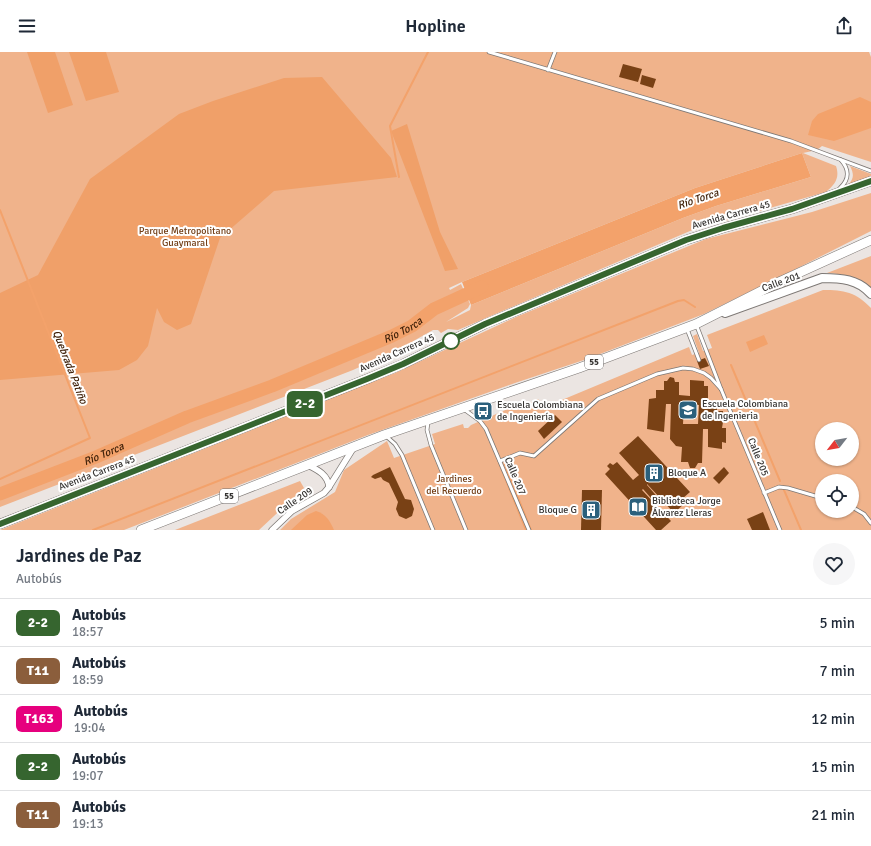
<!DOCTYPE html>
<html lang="es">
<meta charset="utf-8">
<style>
body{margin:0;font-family:Signika,sans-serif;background:#f6f6f7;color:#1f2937;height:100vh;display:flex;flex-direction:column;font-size:15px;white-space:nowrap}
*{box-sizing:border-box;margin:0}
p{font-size:13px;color:#747a83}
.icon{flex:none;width:22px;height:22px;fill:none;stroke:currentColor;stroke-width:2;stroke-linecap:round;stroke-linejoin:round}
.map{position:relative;height:478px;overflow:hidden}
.sheet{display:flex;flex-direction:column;background:#fff;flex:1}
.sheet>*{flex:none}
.badge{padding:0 8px;border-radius:6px;font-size:14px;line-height:26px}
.needle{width:26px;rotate:239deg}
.tools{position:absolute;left:815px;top:370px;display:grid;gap:8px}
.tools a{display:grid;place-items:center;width:44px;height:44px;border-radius:50%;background:#fff;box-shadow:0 1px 3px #0004;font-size:20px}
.map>.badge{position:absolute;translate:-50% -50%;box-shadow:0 0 0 2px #fff}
.round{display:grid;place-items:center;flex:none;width:42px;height:42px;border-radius:21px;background:#f6f6f7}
.head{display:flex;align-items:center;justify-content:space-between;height:68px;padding:0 16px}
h1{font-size:19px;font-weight:600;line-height:30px}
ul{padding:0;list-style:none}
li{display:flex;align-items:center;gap:12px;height:48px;padding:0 16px;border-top:1px solid #e0e1e3}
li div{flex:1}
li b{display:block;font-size:15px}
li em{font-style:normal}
li .badge{min-width:44px;font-weight:700;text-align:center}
header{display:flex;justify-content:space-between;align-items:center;height:52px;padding:0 16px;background:#fff;font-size:18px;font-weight:600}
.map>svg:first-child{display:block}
.green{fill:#f0b38b;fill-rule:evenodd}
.forest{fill:#f0a069}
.water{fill:#f3a26b}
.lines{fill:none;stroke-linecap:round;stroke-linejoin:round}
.stream{stroke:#f3a26b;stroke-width:2}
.river{stroke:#f3a26b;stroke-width:13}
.building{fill:#794115;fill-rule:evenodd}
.service-casing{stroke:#7d7875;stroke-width:4.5}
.minor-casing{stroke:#7d7875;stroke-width:7}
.secondary-casing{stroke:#7d7875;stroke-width:10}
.trunk-casing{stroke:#7d7875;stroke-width:10}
.service{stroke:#fff;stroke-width:3}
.minor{stroke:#fff;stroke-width:5.5}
.secondary{stroke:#fff;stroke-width:8}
.trunk{stroke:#fff;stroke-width:9}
.line-casing{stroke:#fff;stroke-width:9}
.line{stroke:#36652f;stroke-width:6}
.stop-dot{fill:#fff;stroke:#36652f;stroke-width:2}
.labels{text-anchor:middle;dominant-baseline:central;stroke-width:4;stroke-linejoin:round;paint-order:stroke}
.shield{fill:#fff;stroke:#727170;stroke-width:1}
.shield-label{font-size:9px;font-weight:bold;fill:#363432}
.street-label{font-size:10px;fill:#363432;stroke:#fff}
.park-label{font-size:10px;fill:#733f17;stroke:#fff}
.poi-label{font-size:10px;fill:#363432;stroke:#fff;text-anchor:start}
.water-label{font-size:11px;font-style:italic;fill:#402109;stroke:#fff}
</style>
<header><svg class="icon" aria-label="menu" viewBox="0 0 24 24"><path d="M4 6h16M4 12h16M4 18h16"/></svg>Hopline<svg class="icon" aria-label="share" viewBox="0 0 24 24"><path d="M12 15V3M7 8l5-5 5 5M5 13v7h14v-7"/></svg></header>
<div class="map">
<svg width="871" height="478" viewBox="0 0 871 478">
<rect width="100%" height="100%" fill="#ebe5e2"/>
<g class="green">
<path d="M0,0H869L871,5V110L822,94L817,98L803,101L836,114C840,126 835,132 826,140L690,179L458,278L448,277L441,281L438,278H433L401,296L353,318L0,455ZM802,101L811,125L716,154L683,166L471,253L470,258L446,270L468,256L470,252L461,232L450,238L449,236L462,230L695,136Z"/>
<path d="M850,114L871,122V124L849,132C854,126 854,122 850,114Z"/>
<path d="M871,141V179L774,228L704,262L587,307L515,331L368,383L124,478H0L395,321L516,265L706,187L812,160Z"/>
<path d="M871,204V238C854,226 848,222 827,221Z"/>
<path d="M823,238C844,238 856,240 871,256V478H280L291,467L335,440L344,418L387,389L394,406L435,392L432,382L463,372L464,376H468L471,373L519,352L521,355L538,347L545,355L689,295L692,303L699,301L693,284L697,282L703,299L712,296L707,283ZM822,377H852V407H822ZM822,429H852V459H822Z"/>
<path d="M300,429L304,436L259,478H175Z"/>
</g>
<g class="forest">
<path d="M27,0H55L73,53L48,61Z"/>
<path d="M69,0H106L119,40L86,49Z"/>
<path d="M322,25L391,106L397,125L274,139L220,186L191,272L177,278L164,270L157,256L148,294L137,308L119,318L0,328V241L38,223L90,127L179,62L213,49L284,26Z"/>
<path d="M407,72L440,180L458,217L445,219L391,79Z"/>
</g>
<g class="water">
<path d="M860,45L871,50V76L834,89L808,83L812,69L818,62Z"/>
<path d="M802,101L811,125L716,154L683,166L471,253L462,230L695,136Z"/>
<path d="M764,283L768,292L750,300L746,290Z"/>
<path d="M316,459C326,462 330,469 334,478H291L307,463Z"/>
</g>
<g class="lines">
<g class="stream">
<path d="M399,125L390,74L428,0"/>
<path d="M0,158L90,386L0,427"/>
<path d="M731,313L780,429"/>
<path d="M499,411L526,478"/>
<path d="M505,413L531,478"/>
<path d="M784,438L801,478"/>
<path d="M93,478L678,249L684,248L695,255"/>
</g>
<path class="river" id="s1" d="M0,442L96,405L187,365L272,334L392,284L412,274L434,257L482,235"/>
</g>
<g class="building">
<path d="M623,12L642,17L638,30L619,25Z"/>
<path d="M642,23L656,27L653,36L640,32Z"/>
<path d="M705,306L709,314L700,317L697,309Z"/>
<path d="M670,325L674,326L675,330H679V343L690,344V328L704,329V334H708V349H717V359H723V363L727,364L729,367L727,371L723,370L722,376H726V391L722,390V397L708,395V377H703L702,411H698L695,416H690L688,410H681L682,395L676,394L670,387L671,352H666L664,380L647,377L649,347L656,346V338H664V329H667ZM684,353H699L698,372H683Z"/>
<path d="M555,363L562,370L544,387L538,379Z"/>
<path d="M638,384L690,440L682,447L685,451L674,461L647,432V433L661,449L657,453L643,437L642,438L671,469L661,478H656L605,422L610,417L607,414L610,411L613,413L617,410L633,428L639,423L619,401Z"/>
<path d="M390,415L405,447L411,448L414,457L412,464L406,467L399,464L396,457L398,450L389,431L383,428L381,425L375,427L371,425L373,423Z"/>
<path d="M724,415L729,421L719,432L713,426Z"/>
<path d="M582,438H602L601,478H581Z"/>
<path d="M763,460L770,478H752L747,467Z"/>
</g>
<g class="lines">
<g class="service-casing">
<g id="service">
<path d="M489,0L791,89L871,119"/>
<path d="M548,18L555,0"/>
<path d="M840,136C850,127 849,117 841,108"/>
<path d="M696,272L721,337L780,478"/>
<path d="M687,277L699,308"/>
<path d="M465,358L480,369L486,377L529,478"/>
<path d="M428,370L427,378L431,393L466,478"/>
<path d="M386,384L395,392L402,403L433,478"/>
<path d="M500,409L520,401L534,404L598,347L657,322L683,316L693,317L704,321L711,326L721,337"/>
<path d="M764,441L779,435L788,436L822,446"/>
<path d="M852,455L864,462L871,471"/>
</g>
</g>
<g class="minor-casing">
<g id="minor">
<path d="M308,413C318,418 328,423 329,435"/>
<path d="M272,478L292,459L324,441L329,435L354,395"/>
</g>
</g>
<g class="secondary-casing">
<path id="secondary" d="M725,261L822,226C841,226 858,227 871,242"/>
</g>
<g class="trunk-casing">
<g id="trunk">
<path d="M0,472L367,327L403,312L485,272L686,188L723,176L792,157L871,129"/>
<path d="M141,478L384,383L579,316L696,272L781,229L871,188"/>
</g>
</g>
<use href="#service" class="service"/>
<use href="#minor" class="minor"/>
<use href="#secondary" class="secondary"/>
<use href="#trunk" class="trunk"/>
</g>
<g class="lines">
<g class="line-casing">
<path id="line" d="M0,472L367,327L403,312L485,272L686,188L723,176L792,157L871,129"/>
</g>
<use href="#line" class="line"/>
</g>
<defs>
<g id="university-square" transform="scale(1)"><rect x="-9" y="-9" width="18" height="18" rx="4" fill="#2b607c" stroke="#fff"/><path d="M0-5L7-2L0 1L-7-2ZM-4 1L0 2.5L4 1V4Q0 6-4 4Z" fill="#fff"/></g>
<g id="bus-square" transform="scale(1)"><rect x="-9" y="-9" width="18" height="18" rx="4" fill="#2b607c" stroke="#fff"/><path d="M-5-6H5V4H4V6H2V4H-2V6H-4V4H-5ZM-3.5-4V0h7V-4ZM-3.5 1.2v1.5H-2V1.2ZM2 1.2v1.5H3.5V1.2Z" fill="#fff"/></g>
<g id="building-square" transform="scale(1)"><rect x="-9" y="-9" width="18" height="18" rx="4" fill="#2b607c" stroke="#fff"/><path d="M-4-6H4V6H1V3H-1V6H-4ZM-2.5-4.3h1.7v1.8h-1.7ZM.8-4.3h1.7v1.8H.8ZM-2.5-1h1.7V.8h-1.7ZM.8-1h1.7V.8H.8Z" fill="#fff"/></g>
<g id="library-square" transform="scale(1)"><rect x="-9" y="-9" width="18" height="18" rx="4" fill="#2b607c" stroke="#fff"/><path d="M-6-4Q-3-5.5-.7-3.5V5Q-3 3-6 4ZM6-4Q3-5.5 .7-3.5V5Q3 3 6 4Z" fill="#fff"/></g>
</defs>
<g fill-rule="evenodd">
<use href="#university-square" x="688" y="358"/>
<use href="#bus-square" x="483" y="359"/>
<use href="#building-square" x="654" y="421"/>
<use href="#library-square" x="638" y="455"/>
<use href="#building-square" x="591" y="458"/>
</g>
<circle class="stop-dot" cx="451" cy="289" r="8"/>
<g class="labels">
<g class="shield">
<rect x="585" y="303" width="18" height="14" rx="3"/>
<rect x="220" y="437" width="18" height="14" rx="3"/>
</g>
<g class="shield-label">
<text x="594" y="310">55</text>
<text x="229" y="444">55</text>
</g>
<g class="street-label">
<text transform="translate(731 163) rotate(-16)">Avenida Carrera 45</text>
<text transform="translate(781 230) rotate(-20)">Calle 201</text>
<text transform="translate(397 301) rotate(-24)">Avenida Carrera 45</text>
<text transform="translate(758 405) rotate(68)">Calle 205</text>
<text transform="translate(97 421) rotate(-21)">Avenida Carrera 45</text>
<text transform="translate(515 424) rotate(67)">Calle 207</text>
<text transform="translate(295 449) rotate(-34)">Calle 209</text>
</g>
<g class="park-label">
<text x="185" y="179">Parque Metropolitano<tspan x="185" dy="12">Guaymaral</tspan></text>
<text x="454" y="427">Jardines<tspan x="454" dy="12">del Recuerdo</tspan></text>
</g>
<g class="poi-label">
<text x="702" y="352">Escuela Colombiana<tspan x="702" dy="12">de Ingenieria</tspan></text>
<text x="497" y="353">Escuela Colombiana<tspan x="497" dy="12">de Ingeniería</tspan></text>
<text x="668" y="421">Bloque A</text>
<text x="652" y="449">Biblioteca Jorge<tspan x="652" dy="12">Álvarez Lleras</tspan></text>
<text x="577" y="458" text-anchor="end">Bloque G</text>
</g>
<g class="water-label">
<text transform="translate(698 147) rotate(-19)">Río Torca</text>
<text stroke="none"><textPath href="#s1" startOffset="435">Río Torca</textPath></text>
<text transform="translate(70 315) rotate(69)">Quebrada Patiño</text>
<text stroke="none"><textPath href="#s1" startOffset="111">Río Torca</textPath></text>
</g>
</g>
</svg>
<div class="tools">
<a><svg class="needle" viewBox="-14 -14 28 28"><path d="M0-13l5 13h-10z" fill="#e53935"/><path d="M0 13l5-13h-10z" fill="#747a83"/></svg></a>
<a><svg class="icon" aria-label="locate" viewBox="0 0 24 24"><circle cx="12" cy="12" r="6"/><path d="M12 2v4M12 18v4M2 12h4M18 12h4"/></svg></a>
</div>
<b class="badge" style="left:305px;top:352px;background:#36652f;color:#fff">2-2</b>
</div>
<section class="sheet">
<div class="head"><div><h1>Jardines de Paz</h1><p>Autobús</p></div><a class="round"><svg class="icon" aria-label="heart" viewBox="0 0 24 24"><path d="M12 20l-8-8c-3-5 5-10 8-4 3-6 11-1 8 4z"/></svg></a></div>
<ul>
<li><span class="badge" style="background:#36652f;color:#fff">2-2</span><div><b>Autobús</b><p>18:57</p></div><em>5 min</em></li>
<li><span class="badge" style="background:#8b5e3c;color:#fff">T11</span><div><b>Autobús</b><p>18:59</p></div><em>7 min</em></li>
<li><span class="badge" style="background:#e6007e;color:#fff">T163</span><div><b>Autobús</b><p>19:04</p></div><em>12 min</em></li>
<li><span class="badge" style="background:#36652f;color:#fff">2-2</span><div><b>Autobús</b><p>19:07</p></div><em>15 min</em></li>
<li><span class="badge" style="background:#8b5e3c;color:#fff">T11</span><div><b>Autobús</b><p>19:13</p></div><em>21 min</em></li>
</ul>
</section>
